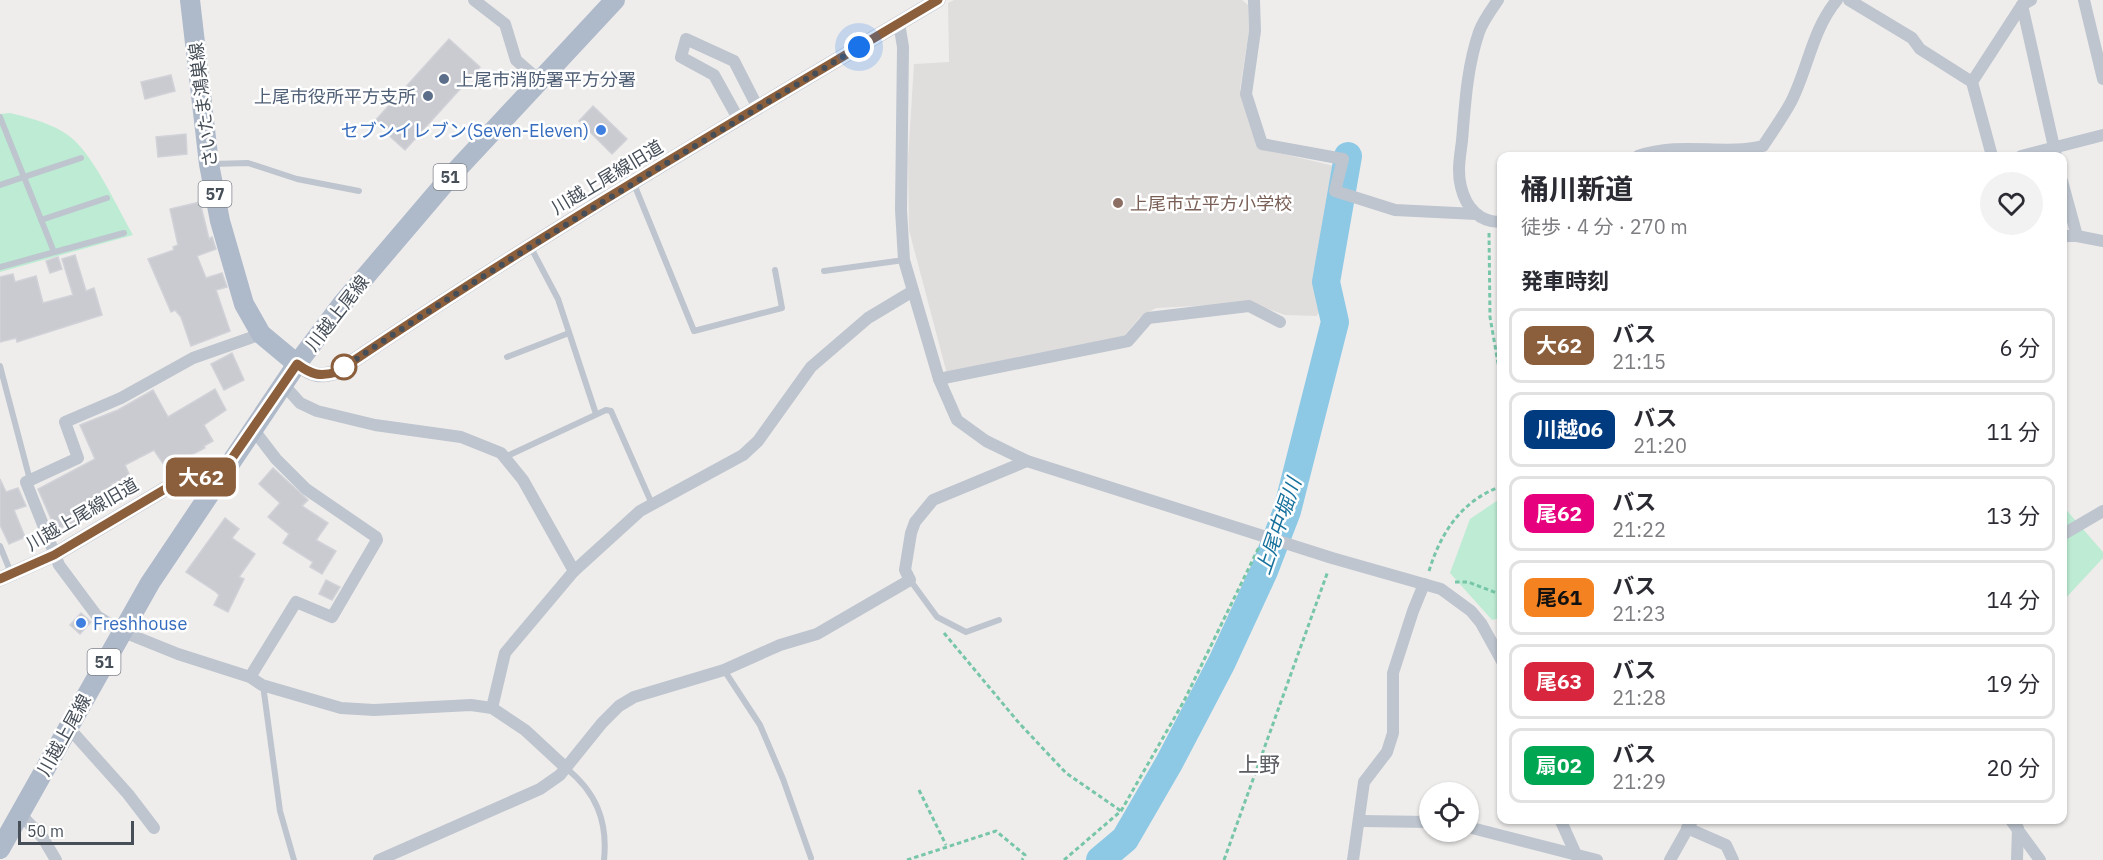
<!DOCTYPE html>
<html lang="ja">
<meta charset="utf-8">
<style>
body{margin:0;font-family:"IBM Plex Sans","Noto Sans JP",sans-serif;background:#f2f2f3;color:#2b2b33;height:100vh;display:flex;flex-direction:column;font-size:22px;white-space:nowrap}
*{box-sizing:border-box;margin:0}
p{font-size:20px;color:#7c7c81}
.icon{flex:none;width:33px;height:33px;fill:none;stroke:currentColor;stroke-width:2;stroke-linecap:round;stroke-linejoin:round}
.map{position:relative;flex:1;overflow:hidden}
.sheet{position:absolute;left:1497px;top:152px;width:570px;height:672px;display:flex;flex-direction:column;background:#fff;border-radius:12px;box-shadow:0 2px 4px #0004}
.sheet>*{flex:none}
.badge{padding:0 12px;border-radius:9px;font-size:21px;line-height:39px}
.tools{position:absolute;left:1419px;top:782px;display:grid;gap:12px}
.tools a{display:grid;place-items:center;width:60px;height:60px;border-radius:50%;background:#fff;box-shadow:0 2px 4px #0004;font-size:30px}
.scale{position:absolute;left:18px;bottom:15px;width:116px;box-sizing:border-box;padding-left:6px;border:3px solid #464e58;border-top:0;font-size:16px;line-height:21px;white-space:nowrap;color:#464e58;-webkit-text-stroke:4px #fff;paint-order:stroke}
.you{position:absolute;width:30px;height:30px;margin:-15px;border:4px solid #fff;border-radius:50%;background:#1a73e8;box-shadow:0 0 0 9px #1a73e833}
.map>.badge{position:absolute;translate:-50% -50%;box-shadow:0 0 0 3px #fff}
h2{padding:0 24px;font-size:22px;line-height:54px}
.round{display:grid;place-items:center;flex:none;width:63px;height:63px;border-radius:32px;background:#f2f2f3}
.summary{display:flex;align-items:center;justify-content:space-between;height:102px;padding:0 24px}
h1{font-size:28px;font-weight:700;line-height:45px}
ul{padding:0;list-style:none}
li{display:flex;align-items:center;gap:18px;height:75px;margin:0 12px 9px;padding:0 12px;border:3px solid #e1e1e2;border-radius:12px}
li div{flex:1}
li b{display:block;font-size:22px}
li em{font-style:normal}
li .badge{min-width:66px;font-weight:700;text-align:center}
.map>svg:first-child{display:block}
.education{fill:#e0dedd}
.green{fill:#bdebd3}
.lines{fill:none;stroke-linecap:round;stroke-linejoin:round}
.river{stroke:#8dc9e5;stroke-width:28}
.building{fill:#cacbd1;stroke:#d1d2d8;stroke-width:1.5}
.path{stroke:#77c6a8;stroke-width:3;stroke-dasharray:4.5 3;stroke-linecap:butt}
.service{stroke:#bec5ce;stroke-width:6}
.minor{stroke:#bec5ce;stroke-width:12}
.tertiary{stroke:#bec5ce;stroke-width:15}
.primary{stroke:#aeb9ca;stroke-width:20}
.line-casing{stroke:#fff;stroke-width:14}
.line{stroke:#8b5e3c;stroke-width:9}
.walk{stroke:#464e58;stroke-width:6;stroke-dasharray:0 10.8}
.service-dot{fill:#5c6f8a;stroke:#fff;stroke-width:2}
.shop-dot{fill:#3f7fe0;stroke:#fff;stroke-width:2}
.education-dot{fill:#8d6e63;stroke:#fff;stroke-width:2}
.stop-dot{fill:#fff;stroke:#8b5e3c;stroke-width:3}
.labels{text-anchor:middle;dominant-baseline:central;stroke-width:5;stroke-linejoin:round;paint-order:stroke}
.shield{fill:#fff;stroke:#7e838a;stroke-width:1.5}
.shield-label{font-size:16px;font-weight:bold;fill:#464e58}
.service-label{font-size:18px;fill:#4e5e75;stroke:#fff;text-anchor:start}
.street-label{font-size:18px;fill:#464e58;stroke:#fff}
.shop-label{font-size:18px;fill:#366cbe;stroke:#fff;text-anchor:end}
.education-label{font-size:18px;fill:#785e54;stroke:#fff;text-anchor:start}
.water-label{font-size:20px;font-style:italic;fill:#16719c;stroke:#fff}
.quarter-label{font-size:21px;fill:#5a5c61;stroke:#fff}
</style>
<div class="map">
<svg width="2103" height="860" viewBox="0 0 2103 860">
<rect width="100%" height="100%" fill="#efedec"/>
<path class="education" d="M954,0H1242L1248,5L1249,31L1240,89L1259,148L1334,166L1316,281L1321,311L1316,316L1285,315L1253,303L1156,308L1140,317L1124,336L947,374L909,230L908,159L914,64L949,62L948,3Z"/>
<g class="green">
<path d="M10,113C31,118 58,125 74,140C97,162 117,207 133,235L0,272V114Z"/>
<path d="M1501,498V618L1492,620L1450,573L1470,519Z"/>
<path d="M2062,505L2103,552V558L2063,601Z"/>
</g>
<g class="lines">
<path class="river" d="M1100,860L1125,839L1169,763L1222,662L1264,571L1287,511L1335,322L1326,282L1348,156"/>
</g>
<g class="building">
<path d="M449,39L480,67L405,150L374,122Z"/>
<path d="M171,75L175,91L145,99L141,82Z"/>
<path d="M593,106L627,139L612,154L579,121Z"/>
<path d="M186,134L187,154L158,157L156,137Z"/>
<path d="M200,202L209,239L212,237L216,249L197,256L206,278L222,273L227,287L216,290L230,331L191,346L181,317L175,310L171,312L148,259L174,250L173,247L178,245L170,209Z"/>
<path d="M75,255L86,291L94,288L102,315L17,342L16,338L0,342V277L13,274L15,282L36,276L43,303L73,295L62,259Z"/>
<path d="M58,257L62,269L50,273L46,261Z"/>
<path d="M232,353L244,380L224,390L211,364Z"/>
<path d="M215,389L226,410L204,425L213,441L204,446L205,448L166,468L154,450L125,465L130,476L111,484L119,501L56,530L38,489L95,459L80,425L118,410L153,390L168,417Z"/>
<path d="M273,468L308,500L302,506L328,523L316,540L336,551L322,574L310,567L313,562L283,543L289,534L268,517L280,503L259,484Z"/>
<path d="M0,479L6,492L18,488L26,506L14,510L25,537L9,544L0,525Z"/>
<path d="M225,518L239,529L232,538L255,554L239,577L244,579L228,612L214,605L219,595L216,592L186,572Z"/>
<path d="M326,580L340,587L332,600L319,594Z"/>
<path d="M81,613L91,622L80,634L70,625Z"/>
</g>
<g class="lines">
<g class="path">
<path d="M1489,233L1490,317L1502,386"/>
<path d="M1429,571C1441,532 1462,500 1502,486"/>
<path d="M1455,582H1468L1502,595"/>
<path d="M944,633L1019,723L1066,773L1121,811"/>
<path d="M919,790L946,845"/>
<path d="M907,860L996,831L1025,855L1022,860"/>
<path d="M1064,860L1121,811L1184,701L1259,547"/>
<path d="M1224,860L1328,571"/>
</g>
<g class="service">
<path d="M0,117L54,252"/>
<path d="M213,164L248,163L297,179L359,191"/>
<path d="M634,184L694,331L782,308L775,270"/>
<path d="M0,185L81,158"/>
<path d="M41,220L107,198"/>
<path d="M530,246L558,299L596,414"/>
<path d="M0,267L124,233"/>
<path d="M824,271L904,260"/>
<path d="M507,357L569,333"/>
<path d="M0,366L30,480"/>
<path d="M505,457L606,410L611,411L652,504"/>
<path d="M0,546L11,573"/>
<path d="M910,580L937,617L966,632L999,620"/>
<path d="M724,670L760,725L783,779L811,858"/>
<path d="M263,685L280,811L294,860"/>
<path d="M566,768C596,792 608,821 604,860"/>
</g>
<g class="minor">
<path d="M474,0L505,24L516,60L540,81"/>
<path d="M1254,0L1255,31L1246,94L1262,144L1343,159L1335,191L1395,210L1476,214"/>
<path d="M1498,0C1491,10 1483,21 1479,32C1467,67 1465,104 1462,141C1460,156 1457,172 1461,187C1466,208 1480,223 1502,222"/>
<path d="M1849,0L1912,38L1920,49L1972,82L1992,156"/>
<path d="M2084,0L2103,79"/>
<path d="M2022,5L2056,156"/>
<path d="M899,23L903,47L901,210L904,260L939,379L957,420L986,441L1027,461L1332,558L1441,589L1471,611L1481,623L1502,661"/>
<path d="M1972,82L2022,5L2031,0"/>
<path d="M739,120L714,75L681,57L686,39L734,61L758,108"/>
<path d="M1638,156C1682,141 1723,156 1763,146C1772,132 1783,117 1791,102C1808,69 1812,30 1837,0"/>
<path d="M2021,156L2103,135"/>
<path d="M2062,181L2077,236"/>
<path d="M2062,236H2077L2103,241"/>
<path d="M261,334L193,358L121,398L65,422L78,458L26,482L59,565L97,616L121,631L178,654L250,677L262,685L341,708L374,710L471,705L492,708L525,730L566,768"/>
<path d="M939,379L1128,341L1148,318L1249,306L1280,322"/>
<path d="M283,384L300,403L317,411L375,425L461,437L501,453L523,480L574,571"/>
<path d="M2062,535L2103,511"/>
<path d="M250,677L296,602L332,617L377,540L376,537L306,489L276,459L253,429"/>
<path d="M492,708L505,653L574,571L640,511L743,455L758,441L811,367L868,318L913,291"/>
<path d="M68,727L128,794L154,828"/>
<path d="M20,814L43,838L56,860"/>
<path d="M1560,819L1578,859"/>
<path d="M2010,819L2040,860"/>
<path d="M1361,821L1430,822"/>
<path d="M1468,827L1597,860"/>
<path d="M1687,828L1726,845L1733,860"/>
<path d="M379,860L540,789L560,775L602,723L619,706L634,697L724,670L780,645L817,634L910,580L905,570L911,533L915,522L933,500L1027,461"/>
<path d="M1353,860L1364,782L1387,752L1393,733V673L1413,611L1424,584"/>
<path d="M1670,860L1693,819"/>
<path d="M2017,860L2018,828"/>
</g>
<g class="tertiary">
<path d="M297,364C312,376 320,377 337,372C532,239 736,120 938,0"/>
<path d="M0,579L54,555L177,482L201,477L217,480"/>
</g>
<g class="primary">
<path d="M190,0L209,164L220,221L244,304L261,334L297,364"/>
<path d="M0,849L150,583L297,364L342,304L451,176L615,0"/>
</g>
</g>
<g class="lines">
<g class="line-casing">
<path id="line" d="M0,579L54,555L177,482L201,477L217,480L297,364C312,375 320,377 337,372C532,239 736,120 938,0"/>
</g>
<use href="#line" class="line"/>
<path class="walk" d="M344,367L337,372C507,257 684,153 859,47"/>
</g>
<g class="service-dot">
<circle cx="444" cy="79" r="6"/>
<circle cx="428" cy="96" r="6"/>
</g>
<g class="shop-dot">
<circle cx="601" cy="130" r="6"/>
<circle cx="81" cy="623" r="6"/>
</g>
<circle class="education-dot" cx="1118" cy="203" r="6"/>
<circle class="stop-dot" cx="344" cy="367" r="12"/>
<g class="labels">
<g class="shield">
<rect x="433.5" y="164" width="33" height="26" rx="4.5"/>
<rect x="198.5" y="181" width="33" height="26" rx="4.5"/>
<rect x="87.5" y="649" width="33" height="26" rx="4.5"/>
</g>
<g class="shield-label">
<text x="450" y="177">51</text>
<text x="215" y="194">57</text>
<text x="104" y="662">51</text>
</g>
<g class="service-label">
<text x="456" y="79">上尾市消防署平方分署</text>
<text x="416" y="96" text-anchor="end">上尾市役所平方支所</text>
</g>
<g class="street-label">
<text transform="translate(203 105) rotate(-97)">さいたま鴻巣線</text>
<text transform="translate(607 177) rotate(-31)">川越上尾線旧道</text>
<text transform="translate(337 313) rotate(-52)">川越上尾線</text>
<text transform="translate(82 514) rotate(-30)">川越上尾線旧道</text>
<text transform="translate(64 735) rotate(-61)">川越上尾線</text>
</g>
<g class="shop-label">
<text x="589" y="130">セブンイレブン(Seven-Eleven)</text>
<text x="93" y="623" text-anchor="start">Freshhouse</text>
</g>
<g class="education-label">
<text x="1130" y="203">上尾市立平方小学校</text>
</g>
<g class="water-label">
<text transform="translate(1278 526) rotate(-71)">上尾中堀川</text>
</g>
<g class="quarter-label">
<text x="1259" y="764">上野</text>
</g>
</g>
</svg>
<div class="tools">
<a><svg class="icon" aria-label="locate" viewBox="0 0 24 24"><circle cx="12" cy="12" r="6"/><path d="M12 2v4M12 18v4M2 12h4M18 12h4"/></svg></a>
</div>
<div class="scale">50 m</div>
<div class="you" style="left:859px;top:47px"></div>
<b class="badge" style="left:201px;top:477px;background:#8b5e3c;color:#fff">大62</b>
<section class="sheet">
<div class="summary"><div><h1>桶川新道</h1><p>徒歩 · 4 分 · 270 m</p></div><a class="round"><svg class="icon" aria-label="heart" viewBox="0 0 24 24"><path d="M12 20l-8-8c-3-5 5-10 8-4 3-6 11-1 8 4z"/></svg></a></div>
<h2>発車時刻</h2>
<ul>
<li><span class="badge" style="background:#8b5e3c;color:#fff">大62</span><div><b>バス</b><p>21:15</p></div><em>6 分</em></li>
<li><span class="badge" style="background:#003b80;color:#fff">川越06</span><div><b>バス</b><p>21:20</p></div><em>11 分</em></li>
<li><span class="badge" style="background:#e6007e;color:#fff">尾62</span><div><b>バス</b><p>21:22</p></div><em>13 分</em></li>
<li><span class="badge" style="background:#f58220;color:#111">尾61</span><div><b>バス</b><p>21:23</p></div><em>14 分</em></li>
<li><span class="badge" style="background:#d7263d;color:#fff">尾63</span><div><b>バス</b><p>21:28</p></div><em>19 分</em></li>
<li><span class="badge" style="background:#00a651;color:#fff">扇02</span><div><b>バス</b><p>21:29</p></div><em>20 分</em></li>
</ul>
</section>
</div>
